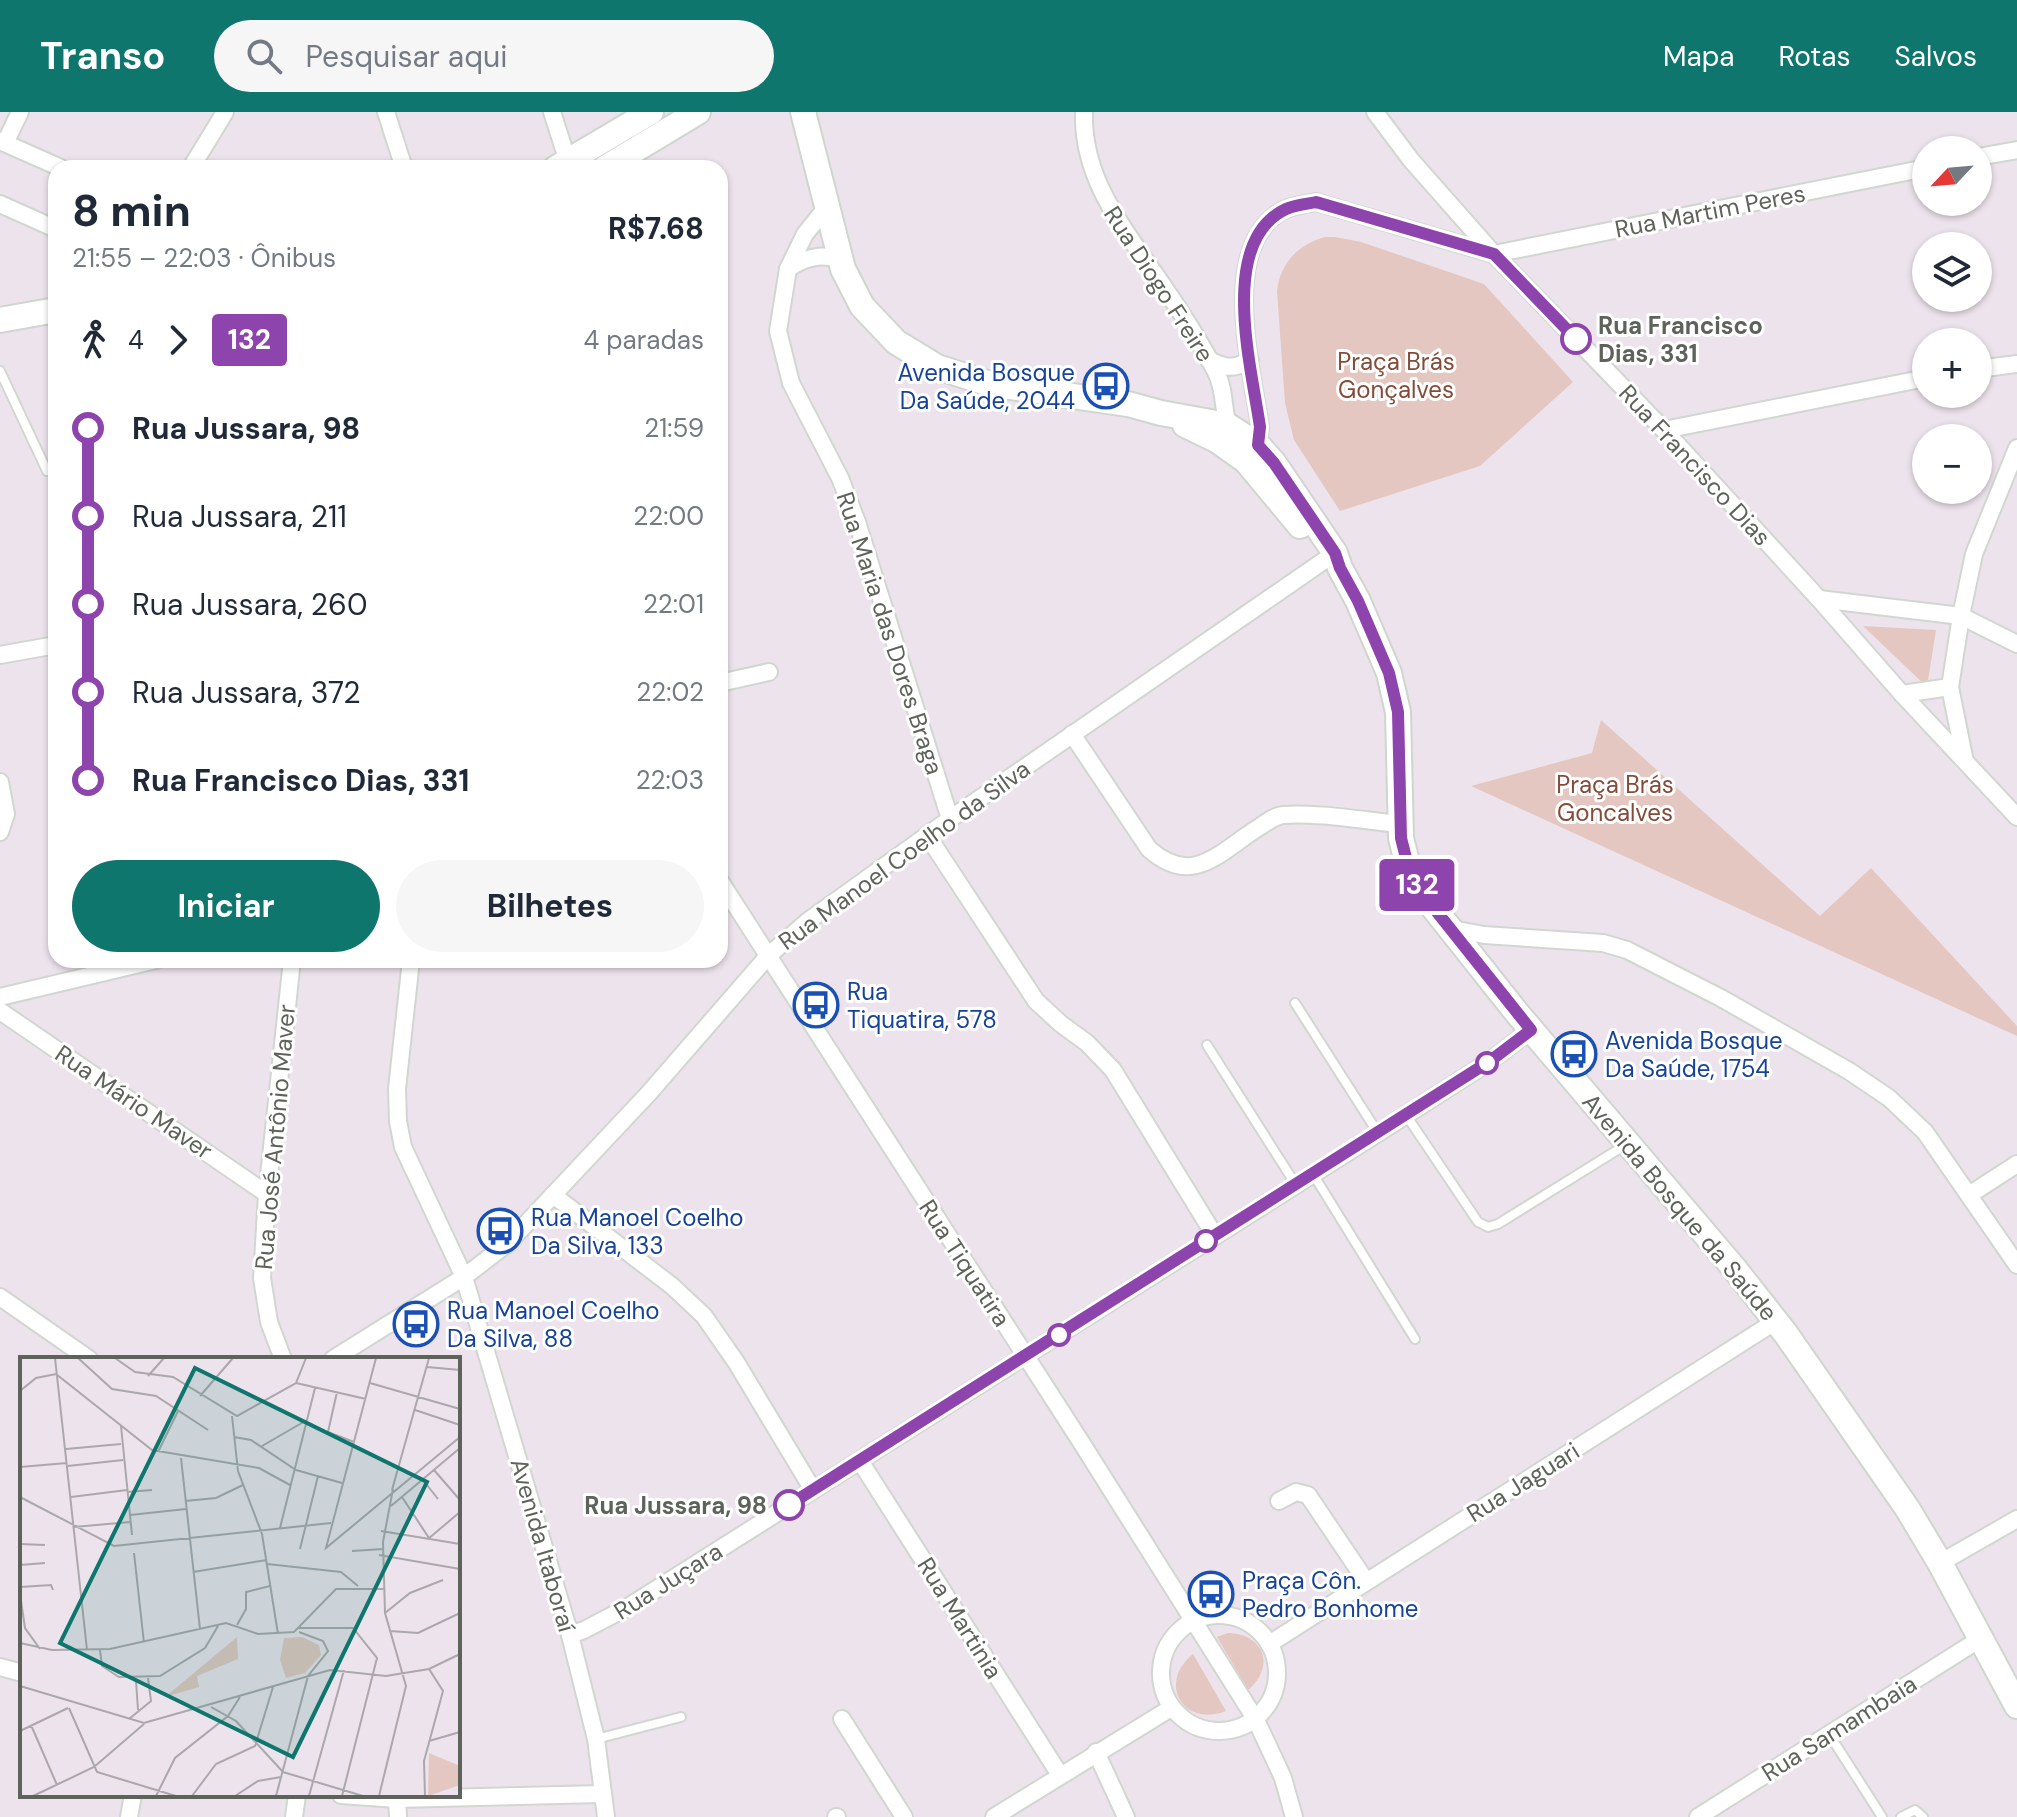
<!DOCTYPE html>
<html lang="pt">
<meta charset="utf-8">
<style>
body{margin:0;font-family:"DM Sans",sans-serif;background:#f6f6f7;color:#1f2937;height:100vh;display:flex;flex-direction:column;font-size:30px;white-space:nowrap}
*{box-sizing:border-box;margin:0}
p{font-size:26px;color:#747a83}
.icon{flex:none;width:44px;height:44px;fill:none;stroke:currentColor;stroke-width:2;stroke-linecap:round;stroke-linejoin:round}
.map{position:relative;flex:1;overflow:hidden}
.details{position:absolute;left:48px;top:48px;width:680px;height:808px;display:flex;flex-direction:column;background:#fff;border-radius:24px;box-shadow:0 2px 6px #0004}
.details>*{flex:none}
.badge{padding:0 16px;border-radius:6px;font-size:28px;line-height:52px}
.needle{width:52px;rotate:244deg}
.controls{position:absolute;left:1912px;top:24px;display:grid;gap:16px}
.controls a{display:grid;place-items:center;width:80px;height:80px;border-radius:50%;background:#fff;box-shadow:0 2px 6px #0004;font-size:40px}
.map>.badge{position:absolute;translate:-50% -50%;box-shadow:0 0 0 4px #fff}
.legs{display:flex;align-items:center;gap:12px;height:88px;padding:0 24px;font-size:26px}
.legs p{margin-inline-start:auto}
.summary{display:flex;align-items:center;justify-content:space-between;height:136px;padding:0 24px}
h1{font-size:44px;font-weight:700;line-height:60px}
.cta{display:flex;gap:16px;margin-top:auto;padding:16px 24px}
.cta a{flex:1;height:92px;border-radius:48px;background:#0f766e;color:#fff;font-size:32px;font-weight:700;line-height:92px;text-align:center}
.cta a+a{background:#f6f6f7;color:#1f2937}
ul{padding:0 24px;list-style:none}
li{display:flex;align-items:center;gap:28px;height:88px;font-size:30px}
li i{display:grid;place-items:center;width:12px;height:100%;margin:0 10px;background:currentColor}
li i::after{content:'';width:20px;height:20px;margin:-10px;border:6px solid;border-radius:50%;background:#fff}
li p{margin-inline-start:auto}
li:first-child i{background:linear-gradient(#0000 50%,currentColor 0)}
li:last-child i{background:linear-gradient(currentColor 50%,#0000 0)}
header{display:flex;align-items:center;gap:48px;box-sizing:border-box;height:112px;padding:0 40px;background:#0f766e;color:#fff}
header strong{font-size:38px}
nav{display:flex;gap:44px;margin-inline-start:auto;font-size:28px}
.search{width:560px;height:72px;background:#f6f6f7;display:flex;align-items:center;gap:20px;box-sizing:border-box;padding:0 28px;border-radius:44px;color:#747a83;font-size:30px}
.map>svg:first-child{display:block}
.green{fill:#e4c7c0}
.lines{fill:none;stroke-linecap:round;stroke-linejoin:round}
.lane-casing{stroke:#d1d7d0;stroke-width:12}
.street-casing{stroke:#d1d7d0;stroke-width:20}
.secondary-casing{stroke:#cfd6ce;stroke-width:28}
.lane{stroke:#fff;stroke-width:8}
.street{stroke:#fff;stroke-width:16}
.secondary{stroke:#fff;stroke-width:24}
.line-1-casing{stroke:#fff;stroke-width:18}
.line-1{stroke:#8e44ad;stroke-width:12}
.stop-1-dot{fill:#fff;stroke:#8e44ad;stroke-width:4}
.labels{text-anchor:middle;dominant-baseline:central;stroke-width:6;stroke-linejoin:round;paint-order:stroke}
.street-label{font-size:24px;fill:#5d635b;stroke:#fff}
.stop-label{font-size:24px;font-weight:bold;fill:#5d635b;stroke:#fff;text-anchor:start}
.park-label{font-size:24px;fill:#844b39;stroke:#fff}
.transit-label{font-size:24px;fill:#164399;stroke:#fff;text-anchor:start}
.inset-road{fill:none;stroke:#aaa8aa;stroke-width:2}
.view{fill:#0f766e;fill-opacity:0.15;stroke:#0f766e;stroke-width:4}
.inset-edge{fill:none;stroke:#5d635b;stroke-width:4}
</style>
<header>
<strong>Transo</strong>
<div class="search"><svg class="icon" aria-label="search" viewBox="0 0 24 24"><circle cx="10" cy="10" r="6"/><path d="M15 15l6 6"/></svg>Pesquisar aqui</div>
<nav><a>Mapa</a><a>Rotas</a><a>Salvos</a></nav>
</header>
<div class="map">
<svg width="2017" height="1705" viewBox="0 0 2017 1705">
<rect width="100%" height="100%" fill="#ede3ed"/>
<g class="green">
<path d="M1325,125H1335L1361,130L1484,172L1573,270L1480,354L1340,399L1294,328L1285,291L1277,179C1280,152 1298,132 1325,125Z"/>
<path d="M1863,514L1936,518L1927,575Z"/>
<path d="M1601,608L1820,804L1871,756L2017,914V924L1471,674L1592,641Z"/>
<path d="M1228,1521C1264,1522 1276,1554 1248,1578L1217,1525Z"/>
<path d="M1193,1542L1226,1599C1183,1616 1157,1571 1193,1542Z"/>
</g>
<g class="lines">
<g class="lane-casing">
<g id="lane">
<path d="M0,259L47,359"/>
<path d="M1295,891L1378,1021"/>
<path d="M1207,933L1296,1073"/>
<path d="M1406,1003L1478,1110L1488,1115L1498,1112L1627,1032"/>
<path d="M1313,1062L1415,1227"/>
<path d="M1829,1622L1882,1705"/>
<path d="M596,1627L681,1605"/>
<path d="M1901,1705L1915,1698L1923,1705"/>
</g>
</g>
<g class="street-casing">
<g id="street">
<path d="M386,0L404,56"/>
<path d="M552,0L570,56"/>
<path d="M1084,0C1082,62 1117,107 1150,155C1174,189 1197,223 1216,260C1226,279 1222,300 1230,320"/>
<path d="M1375,0L1411,48L1494,142L1664,318L1819,487L1902,582L2017,705"/>
<path d="M0,29L61,56"/>
<path d="M5,31L20,0"/>
<path d="M1978,45L2017,38"/>
<path d="M191,56L225,0"/>
<path d="M0,92L56,117"/>
<path d="M826,96L805,122L788,157L778,219L791,271L840,366L857,410L950,707"/>
<path d="M788,157C803,146 824,140 840,149"/>
<path d="M1209,248C1226,256 1233,258 1250,248"/>
<path d="M1978,257L2017,252"/>
<path d="M1664,318L1926,266"/>
<path d="M1255,337L1258,333L1260,315C1252,257 1217,129 1286,97C1295,93 1307,92 1316,90L1494,142L1926,56"/>
<path d="M1819,487L1961,504L2017,532"/>
<path d="M0,543L56,533"/>
<path d="M720,571L769,560"/>
<path d="M1902,582L1950,575"/>
<path d="M1072,622L1149,737C1194,777 1221,738 1261,714C1268,709 1275,704 1283,703C1315,700 1367,709 1400,712"/>
<path d="M1964,645L1950,575L1961,504L1974,442L2017,336"/>
<path d="M0,670L6,702L0,720"/>
<path d="M927,723L1036,889L1061,912L1087,931L1113,958L1215,1124"/>
<path d="M720,769L1081,1330L1256,1608L1283,1666L1294,1705"/>
<path d="M1452,817L1484,823L1603,831L1627,838L1721,886L1849,959L1889,986L1925,1020L2017,1153"/>
<path d="M411,848L397,977L398,1009L403,1035L464,1165L570,1523L596,1627L606,1705"/>
<path d="M0,885L156,848"/>
<path d="M0,899L267,1082"/>
<path d="M553,1083L672,1174L704,1204L736,1250L813,1378"/>
<path d="M1969,1083L2017,1052"/>
<path d="M0,1185L89,1247"/>
<path d="M283,1247L269,1210L262,1166L267,1082L292,848"/>
<path d="M333,1247L464,1165L508,1131L649,981L768,844L808,809L950,707L1335,441"/>
<path d="M860,1349L1060,1663"/>
<path d="M1279,1389L1296,1380L1308,1383L1366,1469"/>
<path d="M1940,1451L2017,1407"/>
<circle cx="1219" cy="1561" r="58"/>
<path d="M570,1523L584,1518L628,1495L1378,1021L1490,949L1531,918"/>
<path d="M1269,1532L1776,1209"/>
<path d="M0,1555L22,1561"/>
<path d="M842,1607L904,1705"/>
<path d="M1096,1640L1126,1705"/>
<path d="M341,1683L397,1687L603,1682"/>
<path d="M397,1687L398,1705"/>
<path d="M129,1705L133,1683"/>
<path d="M294,1705L297,1683"/>
<path d="M836,1705H837"/>
<path d="M994,1705L1171,1596"/>
<path d="M1698,1705L1980,1527"/>
</g>
</g>
<g class="secondary-casing">
<g id="secondary">
<path d="M803,0L843,157L862,194L896,230L937,255L990,272L1128,292L1161,301L1227,313L1258,333L1274,351L1335,441L1340,456L1358,489L1389,561L1398,600L1401,726L1408,754L1421,780L1517,901L1734,1156L1786,1222L1907,1396L1940,1451L2017,1594"/>
<path d="M556,56L651,0"/>
<path d="M605,56L698,0"/>
<path d="M0,208L56,198"/>
<path d="M1185,313L1218,329L1246,349L1300,414"/>
</g>
</g>
<use href="#lane" class="lane"/>
<use href="#street" class="street"/>
<use href="#secondary" class="secondary"/>
</g>
<g class="lines">
<g class="line-1-casing">
<path id="line-1" d="M789,1393L1490,949L1531,918L1421,780L1408,754L1401,726L1398,600L1389,561L1358,489L1340,456L1335,441L1274,351L1258,333L1260,315C1252,257 1217,129 1286,97C1295,93 1307,92 1316,90L1494,142L1576,227"/>
</g>
<use href="#line-1" class="line-1"/>
</g>
<defs>
<g id="bus-ring" transform="scale(2.3)"><circle r="9.5" fill="#fff" stroke="#1a4fb4" stroke-width="1.5"/><path d="M-5-6H5V4H4V6H2V4H-2V6H-4V4H-5ZM-3.5-4V0h7V-4ZM-3.5 1.2v1.5H-2V1.2ZM2 1.2v1.5H3.5V1.2Z" fill="#1a4fb4"/></g>
</defs>
<g fill-rule="evenodd">
<use href="#bus-ring" x="1106" y="274"/>
<use href="#bus-ring" x="816" y="893"/>
<use href="#bus-ring" x="1574" y="942"/>
<use href="#bus-ring" x="500" y="1119"/>
<use href="#bus-ring" x="416" y="1212"/>
<use href="#bus-ring" x="1211" y="1482"/>
</g>
<g class="stop-1-dot">
<circle cx="1576" cy="227" r="14"/>
<circle cx="1487" cy="951" r="10"/>
<circle cx="1206" cy="1129" r="10"/>
<circle cx="1059" cy="1223" r="10"/>
<circle cx="789" cy="1393" r="14"/>
</g>
<g class="labels">
<g class="street-label">
<text transform="translate(1710 99) rotate(-11)">Rua Martim Peres</text>
<text transform="translate(1159 172) rotate(57)">Rua Diogo Freire</text>
<text transform="translate(1695 353) rotate(47)">Rua Francisco Dias</text>
<text transform="translate(890 521) rotate(72)">Rua Maria das Dores Braga</text>
<text transform="translate(904 743) rotate(-36)">Rua Manoel Coelho da Silva</text>
<text transform="translate(134 990) rotate(34)">Rua Mário Maver</text>
<text transform="translate(275 1025) rotate(-85)">Rua José Antônio Maver</text>
<text transform="translate(1680 1095) rotate(50)">Avenida Bosque da Saúde</text>
<text transform="translate(965 1151) rotate(57)">Rua Tiquatira</text>
<text transform="translate(1523 1370) rotate(-32)">Rua Jaguari</text>
<text transform="translate(543 1433) rotate(74)">Avenida Itaboraí</text>
<text transform="translate(668 1469) rotate(-32)">Rua Juçara</text>
<text transform="translate(960 1506) rotate(58)">Rua Martinia</text>
<text transform="translate(1839 1616) rotate(-32)">Rua Samambaia</text>
</g>
<g class="stop-label">
<text x="1598" y="213">Rua Francisco<tspan x="1598" dy="28">Dias, 331</tspan></text>
<text x="767" y="1393" text-anchor="end">Rua Jussara, 98</text>
</g>
<g class="park-label">
<text x="1396" y="249">Praça Brás<tspan x="1396" dy="28">Gonçalves</tspan></text>
<text x="1615" y="672">Praça Brás<tspan x="1615" dy="28">Goncalves</tspan></text>
</g>
<g class="transit-label">
<text x="1075" y="260" text-anchor="end">Avenida Bosque<tspan x="1075" dy="28">Da Saúde, 2044</tspan></text>
<text x="847" y="879">Rua<tspan x="847" dy="28">Tiquatira, 578</tspan></text>
<text x="1605" y="928">Avenida Bosque<tspan x="1605" dy="28">Da Saúde, 1754</tspan></text>
<text x="531" y="1105">Rua Manoel Coelho<tspan x="531" dy="28">Da Silva, 133</tspan></text>
<text x="447" y="1198">Rua Manoel Coelho<tspan x="447" dy="28">Da Silva, 88</tspan></text>
<text x="1242" y="1468">Praça Côn.<tspan x="1242" dy="28">Pedro Bonhome</tspan></text>
</g>
</g>
<g transform="translate(20 1245)">
<rect width="440" height="440" fill="#ede3ed"/>
<path d="M217,280L218,302L177,319L179,330L145,340ZM282,280L299,288L301,298L285,316L266,321L260,303L264,281ZM409,396L440,409V428L408,439Z" fill="#e4c7c0"/>
<path class="inset-road" d="M35,1L67,293M58,1L92,32L136,39L188,73M95,1L115,15L153,20L217,59L276,26L286,1M356,1L306,191L440,80M407,10L440,13M128,19L144,1M276,26L346,42M350,26L440,52M0,34L16,21L36,17L132,93L239,111L270,128M317,35L308,75L334,85M180,39L213,1M395,53L440,68M212,59L218,114L242,177L258,277M101,69L112,178M214,80L231,83L276,113L322,126M242,89L287,63M46,92L101,87M138,95L158,54M161,101L180,272M48,109L103,103M0,110L47,106M414,113L440,143M403,123L418,142M372,133L409,1M107,135L132,133M0,140L94,189L311,166M51,140L107,133M382,140L409,181M165,144L196,141L223,128M371,149L440,91M110,158L166,152M54,170L110,165M260,171L295,31M361,174L440,187M408,182L440,155M0,187L25,188M280,192L298,119M332,194L363,192M114,196L124,286M359,198L440,212M247,207L321,215L338,229M0,208L25,206M173,215L247,203M0,230L31,228L33,233M0,237L5,271L20,292M365,256L390,236L423,223M217,268L226,252V235L250,229M278,271H333L357,301L322,439M370,274L398,276L440,256M0,286L32,293L90,292L206,266L238,277L274,275L316,232H365M80,293L82,309L99,320L140,319L185,291L198,269M116,324L118,353M0,329L124,366L310,313L366,319L409,312L440,297M191,350L216,364L263,415L343,439M49,351L77,415L156,439M109,362L131,344L128,321M11,368L37,428M0,374L48,351M409,384L440,375M13,439L74,410L124,367M136,439L155,401L208,359L220,340M172,439L196,407L235,389L253,330M215,439L238,424L261,420M256,439L288,319L308,294L303,284L279,275M289,439L324,313M359,439L386,329L365,256L363,185L373,132M405,439L404,404L423,334L409,312"/>
<path class="view" d="M175,11L407,125L273,400L40,286Z"/>
<rect width="440" height="440" class="inset-edge"/>
</g>
</svg>
<div class="controls">
<a><svg class="needle" viewBox="-14 -14 28 28"><path d="M0-13l5 13h-10z" fill="#e53935"/><path d="M0 13l5-13h-10z" fill="#747a83"/></svg></a>
<a><svg class="icon" aria-label="layers" viewBox="0 0 24 24"><path d="M12 4l9 5-9 5-9-5zM3 14l9 5 9-5"/></svg></a>
<a>+</a>
<a>−</a>
</div>
<b class="badge" style="left:1417px;top:773px;background:#8e44ad;color:#fff">132</b>
<section class="details">
<div class="summary"><div><h1>8 min</h1><p>21:55 – 22:03 · Ônibus</p></div><b>R$7.68</b></div>
<div class="legs"><svg class="icon" aria-label="walk" viewBox="0 0 24 24"><circle cx="13" cy="4" r="2"/><path d="M13 8l-2 6 4 7M11 14l-3 7M7 12l3-4h3l4 4"/></svg>4<svg class="icon" aria-label="forward" viewBox="0 0 24 24"><path d="M9 5l7 7-7 7"/></svg><b class="badge" style="background:#8e44ad;color:#fff">132</b><p>4 paradas</p></div>
<ul>
<li><i style="color:#8e44ad"></i><b>Rua Jussara, 98</b><p>21:59</p></li>
<li><i style="color:#8e44ad"></i><span>Rua Jussara, 211</span><p>22:00</p></li>
<li><i style="color:#8e44ad"></i><span>Rua Jussara, 260</span><p>22:01</p></li>
<li><i style="color:#8e44ad"></i><span>Rua Jussara, 372</span><p>22:02</p></li>
<li><i style="color:#8e44ad"></i><b>Rua Francisco Dias, 331</b><p>22:03</p></li>
</ul>
<div class="cta"><a>Iniciar</a><a>Bilhetes</a></div>
</section>
</div>
